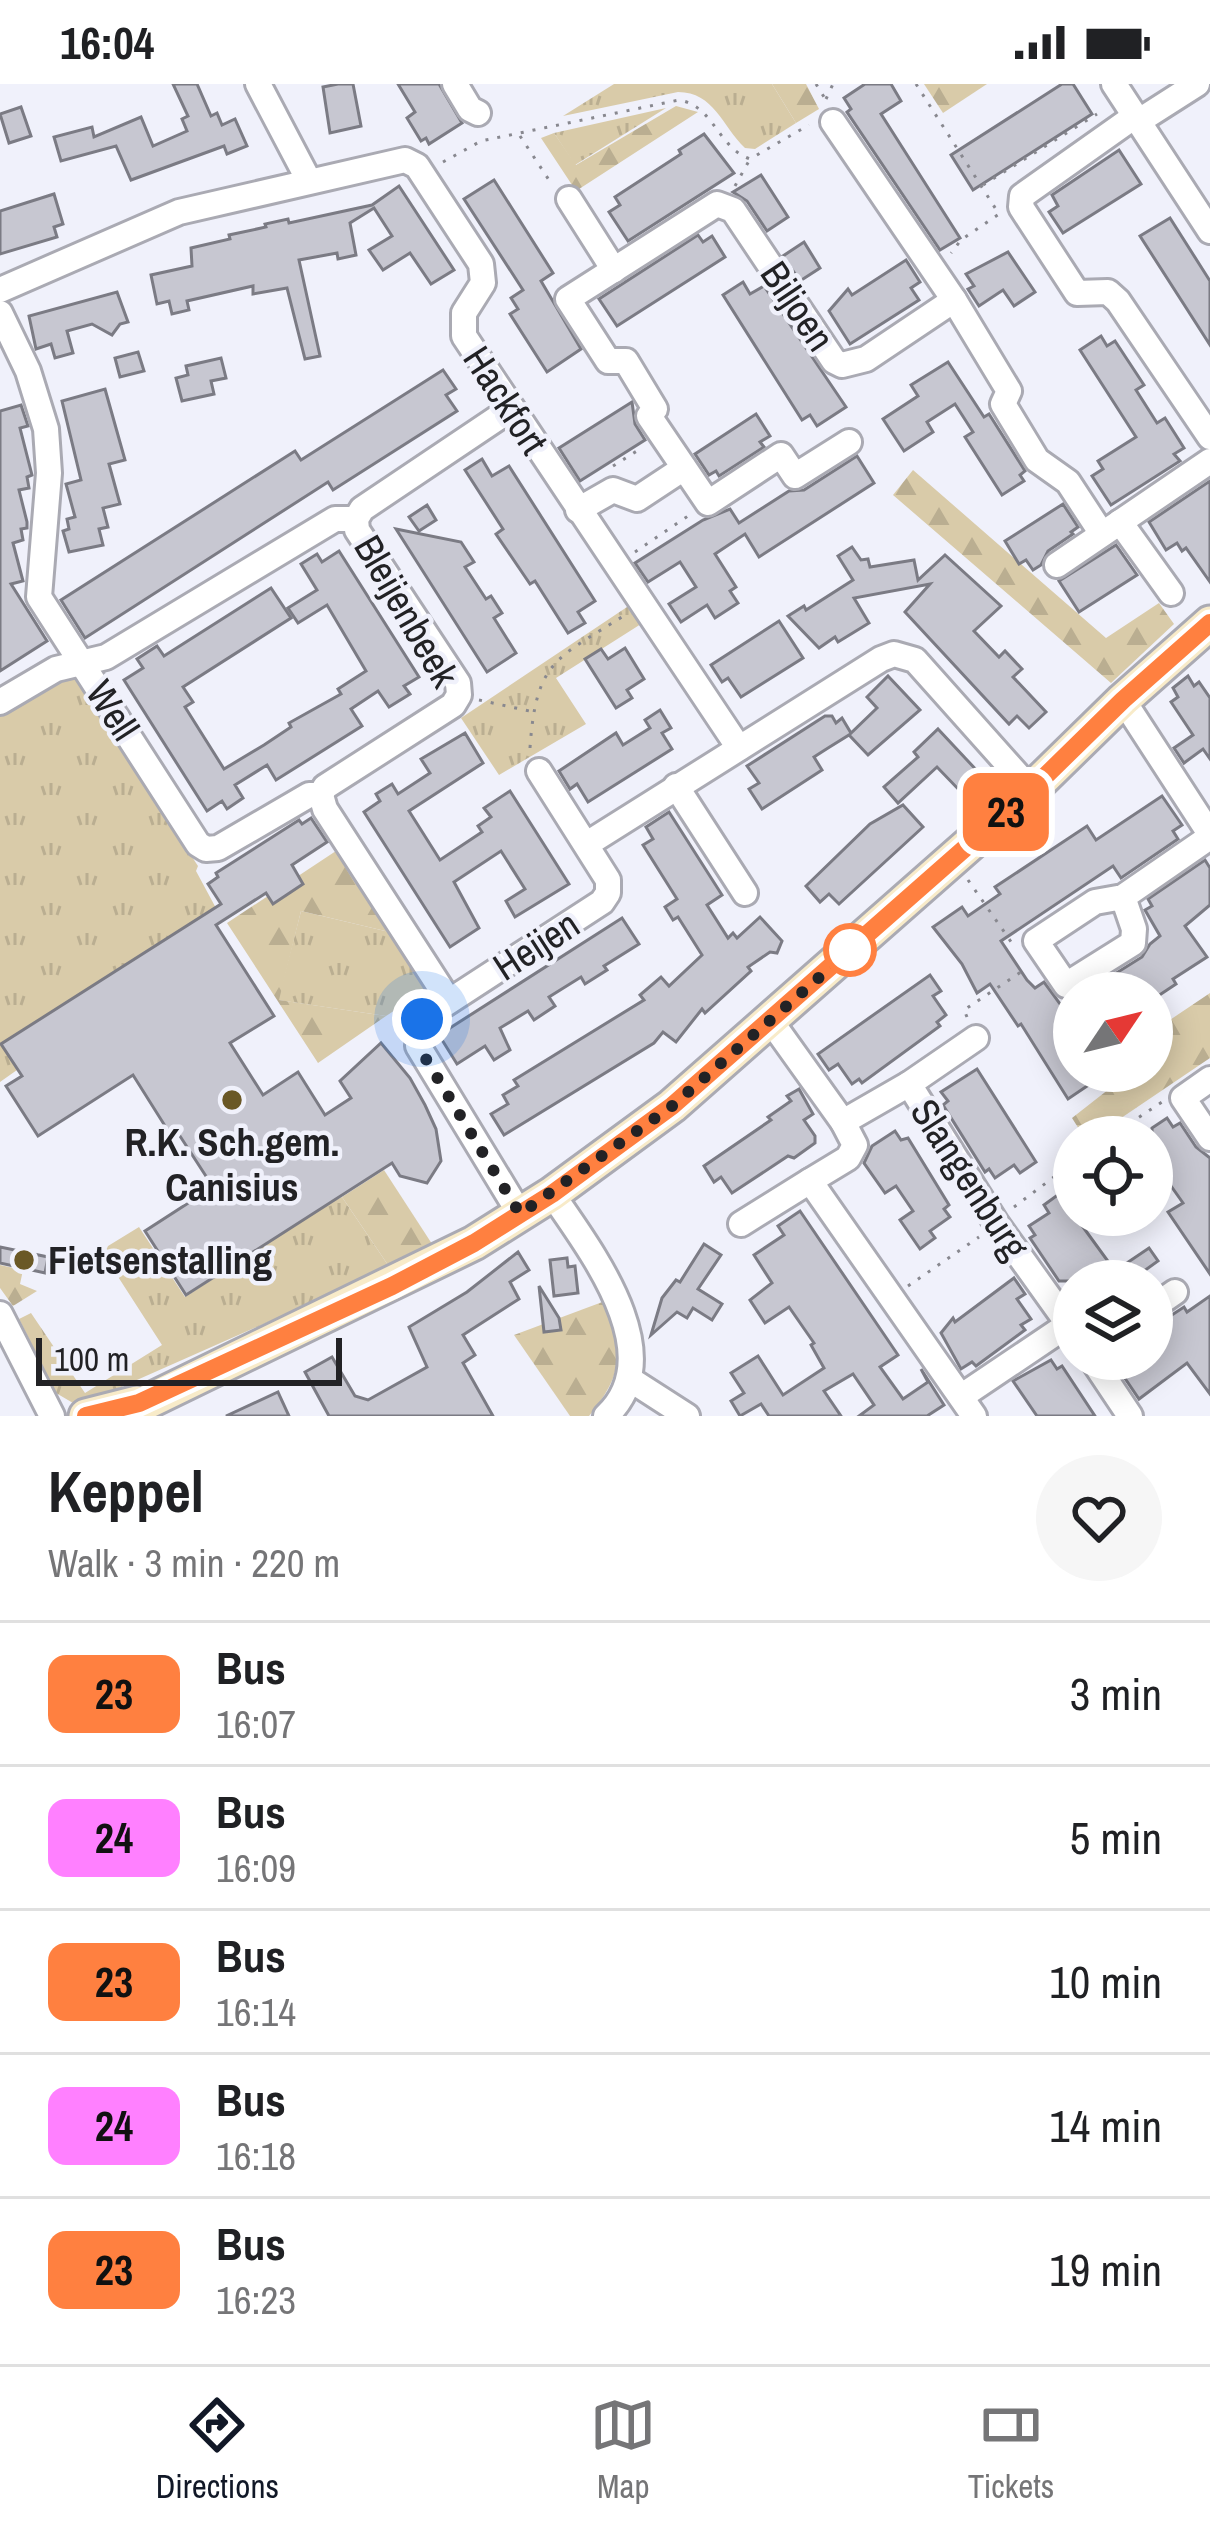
<!DOCTYPE html>
<meta charset="utf-8">
<style>
body{margin:0;font-family:"Archivo Narrow",sans-serif;background:#f6f6f6;color:#202124;height:100vh;display:flex;flex-direction:column;font-size:45px;white-space:nowrap}
*{box-sizing:border-box;margin:0}
p{font-size:39px;color:#757577}
.icon{flex:none;width:66px;height:66px;fill:none;stroke:currentColor;stroke-width:2;stroke-linecap:round;stroke-linejoin:round}
.map{position:relative;height:1332px;overflow:hidden}
.drawer{display:flex;flex-direction:column;background:#fff;flex:1}
.drawer>*{flex:none}
.badge{padding:0 24px;border-radius:18px;font-size:42px;line-height:78px}
.needle{width:78px;rotate:55deg}
.fabs{position:absolute;left:1053px;top:888px;display:grid;gap:24px}
.fabs a{display:grid;place-items:center;width:120px;height:120px;border-radius:50%;background:#fff;box-shadow:0 6px 30px #0003;font-size:60px}
.scale{position:absolute;left:36px;bottom:30px;width:306px;box-sizing:border-box;padding-left:12px;border:6px solid #222225;border-top:0;font-size:33px;line-height:42px;white-space:nowrap;color:#222225;-webkit-text-stroke:9px #f0f1fb;paint-order:stroke}
.you{position:absolute;width:60px;height:60px;margin:-30px;border:9px solid #fff;border-radius:50%;background:#1a73e8;box-shadow:0 0 0 18px #1a73e833}
.map>.badge{position:absolute;translate:-50% -50%;box-shadow:0 0 0 6px #fff}
.round{display:grid;place-items:center;flex:none;width:126px;height:126px;border-radius:63px;background:#f6f6f6}
.overview{display:flex;align-items:center;justify-content:space-between;height:204px;padding:0 48px}
h1{font-size:57px;font-weight:800;line-height:90px}
ul{padding:0;list-style:none}
li{display:flex;align-items:center;gap:36px;height:144px;padding:0 48px;border-top:3px solid #e0e0e0}
li div{flex:1}
li b{display:block;font-size:45px}
li em{font-style:normal}
li .badge{min-width:132px;font-weight:700;text-align:center}
.status{display:flex;justify-content:space-between;align-items:center;height:84px;padding:0 60px;background:#fff;direction:ltr}
.status svg{height:33px;fill:currentColor}
.tab-bar{display:flex;justify-content:space-around;align-items:center;height:168px;border-top:3px solid #e0e0e0;background:#fff;font-size:33px;color:#757577}
.tab-bar a{display:grid;justify-items:center;gap:6px}
.tab-bar .selected{color:#111827}
.map>svg:first-child{display:block}
.grass{fill:url(#grass-tufts)}
.forest{fill:url(#forest-firs)}
.building{fill:#c7c7d1;stroke:#7b7b84;stroke-width:3}
.lines{fill:none;stroke-linecap:round;stroke-linejoin:round}
.street-casing{stroke:#aaaab3;stroke-width:30}
.secondary-casing{stroke:#aaaab3;stroke-width:39}
.path{stroke:#88888f;stroke-width:3;stroke-dasharray:3 9;stroke-linecap:butt}
.street{stroke:#fff;stroke-width:24}
.secondary{stroke:#f8ebc9;stroke-width:33}
.line-casing{stroke:#fff;stroke-width:27}
.line{stroke:#ff8040;stroke-width:18}
.walk{stroke:#222225;stroke-width:12;stroke-dasharray:0 21.6}
.stop-dot{fill:#fff;stroke:#ff8040;stroke-width:6}
.poi-dot{fill:#6a5826;stroke:#f0f1fb;stroke-width:4.5}
.labels{text-anchor:middle;dominant-baseline:central;stroke-width:9;stroke-linejoin:round;paint-order:stroke}
.street-label{font-size:39px;fill:#222225;stroke:#f0f1fb}
.poi-label{font-size:39px;font-weight:bold;fill:#222225;stroke:#f0f1fb}
</style>
<div class="status"><b>16:04</b><svg viewBox="0 0 49 12"><path d="M0 12V9h3v3zM5 12V6h3v6zM10 12V3h3v9zM15 12V0h3v12zM26 1h20v11H26zM47 4h2v5h-2z"/></svg></div>
<div class="map">
<svg width="1210" height="1332" viewBox="0 0 1210 1332">
<defs>
<pattern id="grass-tufts" width="24" height="20" patternUnits="userSpaceOnUse" patternTransform="scale(3)"><rect width="24" height="20" fill="#d9cba9"/><path d="M3 7l-1-3M5 7V3M7 7l1-3M15 17l-1-3M17 17v-4M19 17l1-3" fill="none" stroke="#baae91"/></pattern>
<pattern id="forest-firs" width="22" height="20" patternUnits="userSpaceOnUse" patternTransform="scale(3)"><rect width="22" height="20" fill="#d9cba9"/><path d="M5 1l3.5 6h-7zM16 11l3.5 6h-7z" fill="#baae91"/></pattern>
</defs>
<rect width="100%" height="100%" fill="#f0f1fb"/>
<g class="grass">
<path d="M614,0H772L796,39L755,65L745,64C722,42 714,8 678,8L563,32Z"/>
<path d="M666,24L575,81L554,49Z"/>
<path d="M630,521L641,540L556,594L586,640L499,691L461,634Z"/>
<path d="M71,588L198,782L196,787L217,826L4,965L17,986L0,998V622Z"/>
<path d="M301,827L402,851L434,901L386,932L278,916Z"/>
<path d="M342,1113L390,1184L94,1315L73,1319L56,1309L19,1235L31,1229L85,1309L162,1261L104,1171L108,1162L139,1143L185,1213L269,1159L266,1152Z"/>
</g>
<g class="forest">
<path d="M772,0H806L819,25L796,39Z"/>
<path d="M924,0H987L943,29Z"/>
<path d="M676,22L698,28L576,107L541,54L554,49L576,81Z"/>
<path d="M913,386L1106,554L1159,519L1174,540L1111,599L893,411Z"/>
<path d="M345,761L402,851L301,827L279,916L386,932L318,979L227,839Z"/>
<path d="M1210,909V974L1093,1053H1084L1072,1034L1132,987H1152V948Z"/>
<path d="M384,1086L434,1163L390,1184L342,1113Z"/>
<path d="M0,1181L23,1186L20,1200L37,1207L13,1222L0,1204Z"/>
<path d="M605,1217C622,1269 625,1288 589,1332H570L514,1251Z"/>
</g>
<g class="building">
<path d="M173,0H197L211,32L217,29L222,41L235,35L247,62L227,70L224,62L131,96L116,62L61,77L54,53L92,43L94,53L141,33L153,62L187,47L182,35L188,32Z"/>
<path d="M338,0H353L361,42L330,49L323,3Z"/>
<path d="M398,0H439L462,39L429,60L426,54L421,57L407,34L415,28Z"/>
<path d="M865,0H891L901,17L881,30L960,154L940,166L847,28L851,25L844,14Z"/>
<path d="M1062,0H1073L1092,30L973,106L951,71Z"/>
<path d="M21,23L31,52L9,59L0,30Z"/>
<path d="M704,50L734,89L628,157L609,128L620,121L615,113L681,70L679,66Z"/>
<path d="M1119,66L1141,100L1063,149L1049,128L1058,122L1052,111Z"/>
<path d="M761,91L788,133L767,147L747,117L733,108Z"/>
<path d="M494,96L553,189L541,197L581,265L547,288L510,230L518,225L511,214L523,206L464,115Z"/>
<path d="M399,102L454,186L431,200L410,169L383,186L369,166L392,152L374,124L350,139L356,171L338,175L337,169L299,176L320,272L305,275L287,204L253,210V202L187,217L189,226L172,230L169,217L157,220L151,191L192,182L191,164L230,155L229,151L266,143L265,140L288,135L289,139L372,121Z"/>
<path d="M54,110L63,140L54,143L57,153L0,170V127Z"/>
<path d="M1170,134L1210,197V261L1140,152Z"/>
<path d="M698,151L703,158L712,152L725,173L617,242L599,215Z"/>
<path d="M804,158L820,184L800,197L783,172Z"/>
<path d="M1008,168L1035,208L1014,222L1003,206L979,222L968,205L974,202L966,190Z"/>
<path d="M906,176L920,198L911,204L919,216L850,260L829,227L848,205L852,211Z"/>
<path d="M743,198L750,210L764,202L846,323L817,342L810,331L802,336L723,211Z"/>
<path d="M117,208L128,238L120,240L112,251L92,240L67,247L73,269L55,274L51,260L36,265L29,232Z"/>
<path d="M1101,252L1107,262L1115,257L1144,301L1136,306L1157,339L1165,334L1184,364L1174,370L1180,377L1111,421L1092,392L1103,385L1098,377L1136,353L1080,266Z"/>
<path d="M138,268L144,287L120,293L115,274Z"/>
<path d="M221,274L226,294L211,297L214,310L182,317L176,294L188,291L186,282Z"/>
<path d="M948,278L984,333L989,330L1025,387L1020,391L1024,397L1002,411L965,353L973,348L955,320L927,338L933,348L904,367L883,335L918,312L911,301Z"/>
<path d="M443,286L456,305L446,311L457,327L333,406L328,398L85,554L61,516L295,367L301,376Z"/>
<path d="M105,305L125,376L109,380L120,420L103,424L108,443L99,445L103,461L69,468L63,447L69,445L67,435L75,433L66,400L81,396L62,317Z"/>
<path d="M632,318L635,340L645,356L580,397L559,364Z"/>
<path d="M21,321L28,342L20,344L32,391L27,393L29,404L19,406L27,438V444L21,445L23,456L13,459L23,497L11,500L47,557L0,587V327Z"/>
<path d="M756,330L770,352L760,358L764,363L719,392L716,387L709,391L695,370Z"/>
<path d="M857,372L874,399L759,473L745,450L715,470L736,503L730,507L738,519L715,534L707,521L681,538L669,520L696,503L680,478L648,498L635,479L703,436L730,425L739,439L789,407L804,406Z"/>
<path d="M482,375L492,392L509,382L595,517L578,528L585,539L568,549L535,497L530,500L496,450L503,445L465,386Z"/>
<path d="M1210,397V498L1186,464L1182,467L1177,459L1166,466L1149,438Z"/>
<path d="M1063,420L1078,443L1071,448L1073,450L1048,467L1041,481L1033,486L1026,476L1019,480L1005,457Z"/>
<path d="M427,421L436,436L419,447L409,433Z"/>
<path d="M396,445L461,458L474,478L465,483L486,515L491,512L502,529L494,534L516,569L487,588Z"/>
<path d="M1116,461L1137,491L1079,528L1059,497Z"/>
<path d="M852,463L861,476L868,475L870,483L914,476L918,496L945,471L1001,522L974,547L999,573L1005,567L1022,585L1013,593L1046,628L1029,644L1017,632L1009,640L905,528L930,500L854,514L869,539L838,558L835,553L819,564L788,532L804,522L806,526L853,496L838,472Z"/>
<path d="M339,467L419,593L404,602L410,610L389,623L378,607L351,625L362,642L276,696L267,681L235,701L243,714L227,725L222,717L207,727L124,596L143,584L137,575L157,562L164,572L271,504L291,534L183,603L193,618L185,623L224,685L264,661L291,643L289,639L341,610L338,605L366,587L327,521L298,539L288,524L317,506L301,480L317,470L322,478Z"/>
<path d="M779,537L803,574L741,613L728,594L722,598L711,581Z"/>
<path d="M625,564L644,595L627,606L632,614L616,624L585,575L601,565L608,575Z"/>
<path d="M888,592L920,626L868,671L849,651L828,664L814,673L822,686L762,725L749,705L759,699L747,682L825,632H832L836,639L842,634L851,649L877,624L867,613Z"/>
<path d="M1188,592L1194,602L1199,598L1210,614V675L1203,665L1184,679L1174,664L1193,651L1171,618L1178,613L1173,604Z"/>
<path d="M660,626L671,644L662,649L672,665L588,718L577,700L570,705L559,687L616,649L623,661L650,644L645,636Z"/>
<path d="M938,645L981,691L962,709L937,683L898,719L884,703L918,673L914,668Z"/>
<path d="M465,649L483,679L409,727L440,776L482,748L478,742L491,733L484,724L510,707L569,800L515,833L506,817L525,805L501,767L454,798L479,844L450,863L364,728L380,717L376,710L392,700L398,710L430,689L421,675Z"/>
<path d="M1162,712L1182,741L1173,747L1178,755L1121,794L1113,782L1001,857L1027,896L1035,904L1044,898L1074,939V987H1086L1093,998L1068,1015L1021,940L1018,942L990,900L977,909L962,880L933,843L962,823L968,832L1000,810L995,803L1087,742L1096,756Z"/>
<path d="M903,721L923,743L839,820L829,810L820,818L806,802L870,740Z"/>
<path d="M669,728L722,811L707,821L728,854L733,849L737,854L760,833L782,857L777,869L770,868L748,883L751,887L705,929L702,925L676,958L663,948L654,959L504,1051L491,1030L508,1020L503,1011L518,1002L514,996L644,916L640,911L661,893L669,902L702,871L678,833L673,836L665,823L677,815L643,761L653,755L646,743Z"/>
<path d="M311,734L327,758L292,781L303,800L273,820L266,809L216,841L274,932L230,959L263,1011L298,988L325,1031L351,1014L340,997L381,959L410,994L425,1021L436,1045L441,1077L427,1099L400,1092L392,1079L186,1211L145,1147L213,1103L178,1049L172,1053L133,991L38,1052L6,1002L22,992L1,960L221,820L208,800L218,793L216,789L299,736L302,740Z"/>
<path d="M1205,776L1210,784V821L1185,842L1207,873L1173,895L1176,900L1152,916V909H1099L1094,903L1142,873L1150,860L1160,852L1145,826L1152,822L1148,815Z"/>
<path d="M622,834L639,860L604,882L607,886L585,900L581,893L549,913L555,922L534,936L528,927L500,944L510,966L494,976L485,962L457,980L439,951Z"/>
<path d="M930,891L941,907L933,912L946,931L937,938L940,942L862,999L859,995L852,1000L838,980L829,986L818,970Z"/>
<path d="M977,985L1036,1078L1020,1089L1014,1081L995,1094L989,1085L985,1088L943,1021L948,1017L941,1008Z"/>
<path d="M799,1005L813,1030L804,1036L815,1052V1059L794,1074L788,1072L732,1109L721,1093L714,1098L704,1082L771,1036L768,1033L791,1017L787,1012Z"/>
<path d="M1167,1034L1173,1043L1180,1039L1196,1063L1210,1074V1190L1168,1128L1183,1119L1152,1075V1044Z"/>
<path d="M895,1047L901,1056L908,1054L949,1121L944,1125L950,1133L930,1147L935,1154L920,1165L900,1136L913,1127L896,1102L885,1109L864,1079L872,1062Z"/>
<path d="M1059,1110L1115,1187L1149,1164L1158,1177L1130,1197H1059L1030,1154L1035,1151L1029,1142L1049,1129L1044,1121Z"/>
<path d="M800,1127L898,1271L880,1283L903,1315L928,1298L921,1285L944,1321L927,1332H859L874,1321L853,1290L824,1307L841,1332H769L761,1320L740,1332L731,1317L744,1309L731,1289L758,1272L783,1311L824,1284L811,1261L814,1259L789,1223L765,1239L750,1216L772,1199L754,1171L784,1151L778,1142Z"/>
<path d="M704,1160L721,1171L698,1205L722,1220L712,1236L693,1224L687,1234L677,1228L651,1251L662,1214L676,1196L680,1198Z"/>
<path d="M0,1163L48,1173L45,1189L0,1179Z"/>
<path d="M518,1168L529,1186L510,1198L519,1215L463,1251L475,1271L463,1279L493,1332H329L305,1288L332,1273L355,1312L368,1316L427,1283L409,1243L467,1208Z"/>
<path d="M567,1174L568,1183L575,1182L578,1209L554,1212L550,1176Z"/>
<path d="M1014,1194L1025,1210L1017,1215L1031,1235L1021,1241L1025,1246L976,1282L972,1278L961,1285L941,1249L953,1234L955,1238Z"/>
<path d="M539,1202L559,1234L561,1246L544,1248Z"/>
<path d="M1210,1212V1310L1187,1279L1139,1315L1112,1275H1152V1244L1184,1223L1187,1228Z"/>
<path d="M1051,1276L1057,1285L1062,1282L1095,1332H1037L1013,1297Z"/>
<path d="M278,1308L289,1332H226Z"/>
</g>
<g class="lines">
<g class="street-casing">
<g id="street">
<path d="M258,0L308,95"/>
<path d="M455,0L470,25L478,29"/>
<path d="M1114,0L1210,147"/>
<path d="M1135,32L1022,112L1021,123L1077,209L1108,208L1118,217L1210,353"/>
<path d="M1139,37L1197,0"/>
<path d="M833,38L954,216L1009,307L1003,320L1037,376L1068,398L1102,450"/>
<path d="M569,115L614,186"/>
<path d="M0,206L179,128L405,76L417,82L481,180L483,199L464,229V252L739,664"/>
<path d="M0,229L28,287L46,345L49,389L39,513L198,760L206,765L218,764L309,711H321"/>
<path d="M849,358L795,392L781,371L708,419L649,332L655,325L626,277H608L568,215L717,120L733,126L834,277L842,281L866,275L954,216"/>
<path d="M578,426L613,406L637,415L684,384"/>
<path d="M1120,438L1171,509"/>
<path d="M1057,481L1210,377"/>
<path d="M1123,616L1210,750"/>
<path d="M0,618L56,585L106,573L335,435H356"/>
<path d="M676,702L745,809"/>
<path d="M587,760L881,575L894,570L915,576L1031,706"/>
<path d="M1123,813L1134,845L1133,859L1066,901L1036,857L1095,818L1123,813L1210,753"/>
<path d="M449,917L325,725L321,711L325,703L453,621L459,611L458,599L357,446L356,435L362,425L511,325"/>
<path d="M770,936L843,1038L855,1061L848,1074L810,1097L974,1332"/>
<path d="M1210,995L1183,1014L1210,1054"/>
<path d="M909,1000L976,954"/>
<path d="M843,1038L909,1000L996,1139L1074,1248"/>
<path d="M552,1110C590,1166 672,1271 606,1332"/>
<path d="M520,1130L418,962L422,935L602,818L608,809V796L539,687"/>
<path d="M741,1140L810,1097"/>
<path d="M1152,1224L1175,1208"/>
<path d="M0,1230L52,1332"/>
<path d="M1092,1275L1130,1332"/>
<path d="M631,1296L687,1332"/>
<path d="M962,1312L1069,1240"/>
</g>
</g>
<g class="secondary-casing">
<g id="secondary">
<path d="M86,1332L137,1319"/>
<path d="M118,1332L474,1159L552,1110L672,1022L1031,706L1123,616L1210,539"/>
</g>
</g>
<g class="path">
<path d="M816,0L824,13"/>
<path d="M916,0L999,130L961,156L951,169"/>
<path d="M826,15L833,0"/>
<path d="M520,52L551,99"/>
<path d="M443,78L481,57L679,16C714,22 718,64 750,75L809,41"/>
<path d="M983,101L1097,30"/>
<path d="M735,102L750,75"/>
<path d="M613,382L640,365"/>
<path d="M635,468L691,430"/>
<path d="M479,616L534,628"/>
<path d="M530,664C536,576 556,575 625,531"/>
<path d="M968,796L1014,862"/>
<path d="M967,933L964,926L1024,886"/>
<path d="M1109,1053L1162,1018"/>
<path d="M1014,1123L1074,1078"/>
<path d="M908,1202L979,1153"/>
</g>
<use href="#street" class="street"/>
<use href="#secondary" class="secondary"/>
</g>
<g class="lines">
<g class="line-casing">
<path id="line" d="M86,1332L139,1319L392,1202L474,1159L552,1110L672,1022L1031,706L1123,616L1210,539"/>
</g>
<use href="#line" class="line"/>
<path class="walk" d="M422,935L418,962L520,1130L672,1022L862,856L850,866"/>
</g>
<circle class="stop-dot" cx="850" cy="866" r="24"/>
<g class="poi-dot">
<circle cx="232" cy="1016" r="12"/>
<circle cx="24" cy="1176" r="12"/>
</g>
<g class="labels">
<g class="street-label">
<text transform="translate(798 222) rotate(56)">Biljoen</text>
<text transform="translate(506 316) rotate(57)">Hackfort</text>
<text transform="translate(407 527) rotate(60)">Bleijenbeek</text>
<text transform="translate(113 626) rotate(57)">Well</text>
<text transform="translate(536 861) rotate(-33)">Heijen</text>
<text transform="translate(970 1095) rotate(57)">Slangenburg</text>
</g>
<g class="poi-label">
<text x="232" y="1058">R.K. Sch.gem.<tspan x="232" dy="45">Canisius</tspan></text>
<text x="48" y="1176" text-anchor="start">Fietsenstalling</text>
</g>
</g>
</svg>
<div class="fabs">
<a><svg class="needle" viewBox="-14 -14 28 28"><path d="M0-13l5 13h-10z" fill="#e53935"/><path d="M0 13l5-13h-10z" fill="#757577"/></svg></a>
<a><svg class="icon" aria-label="locate" viewBox="0 0 24 24"><circle cx="12" cy="12" r="6"/><path d="M12 2v4M12 18v4M2 12h4M18 12h4"/></svg></a>
<a><svg class="icon" aria-label="layers" viewBox="0 0 24 24"><path d="M12 4l9 5-9 5-9-5zM3 14l9 5 9-5"/></svg></a>
</div>
<div class="scale">100 m</div>
<div class="you" style="left:422px;top:935px"></div>
<b class="badge" style="left:1006px;top:728px;background:#ff8040;color:#111">23</b>
</div>
<section class="drawer">
<div class="overview"><div><h1>Keppel</h1><p>Walk · 3 min · 220 m</p></div><a class="round"><svg class="icon" aria-label="heart" viewBox="0 0 24 24"><path d="M12 20l-8-8c-3-5 5-10 8-4 3-6 11-1 8 4z"/></svg></a></div>
<ul>
<li><span class="badge" style="background:#ff8040;color:#111">23</span><div><b>Bus</b><p>16:07</p></div><em>3 min</em></li>
<li><span class="badge" style="background:#ff80ff;color:#111">24</span><div><b>Bus</b><p>16:09</p></div><em>5 min</em></li>
<li><span class="badge" style="background:#ff8040;color:#111">23</span><div><b>Bus</b><p>16:14</p></div><em>10 min</em></li>
<li><span class="badge" style="background:#ff80ff;color:#111">24</span><div><b>Bus</b><p>16:18</p></div><em>14 min</em></li>
<li><span class="badge" style="background:#ff8040;color:#111">23</span><div><b>Bus</b><p>16:23</p></div><em>19 min</em></li>
</ul>
</section>
<nav class="tab-bar">
<a class="selected"><svg class="icon" aria-label="directions" viewBox="0 0 24 24"><path d="M12 3l9 9-9 9-9-9zM9 14v-3h6M13 9l2 2-2 2"/></svg>Directions</a>
<a><svg class="icon" aria-label="map" viewBox="0 0 24 24"><path d="M3 6l6-2 6 2 6-2v14l-6 2-6-2-6 2zM9 4v14M15 6v14"/></svg>Map</a>
<a><svg class="icon" aria-label="tickets" viewBox="0 0 24 24"><path d="M3 7h18v10H3zM15 7v10"/></svg>Tickets</a>
</nav>
